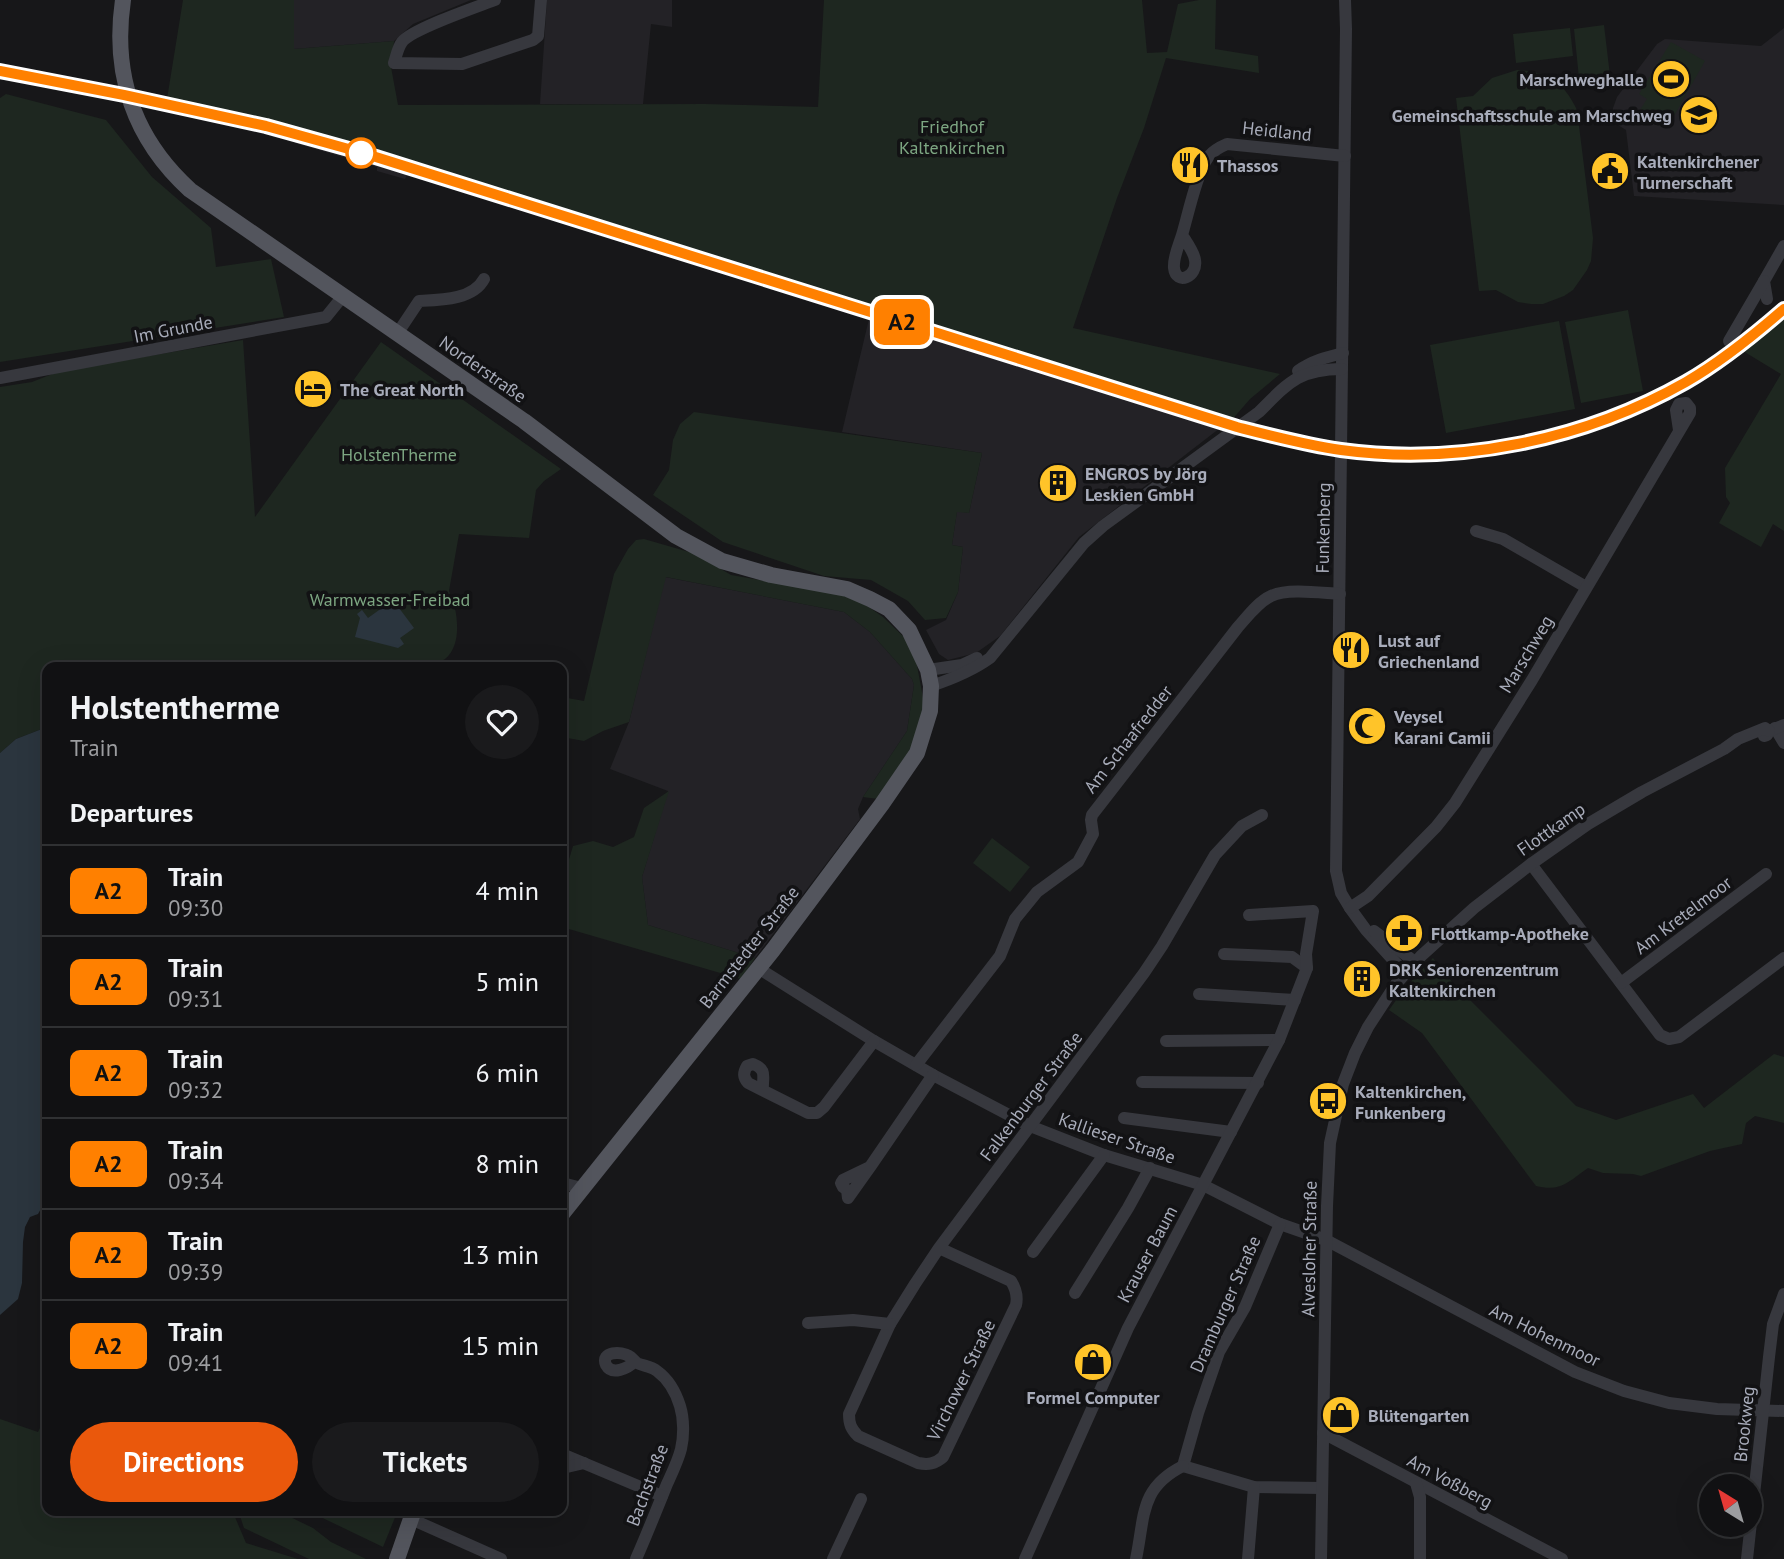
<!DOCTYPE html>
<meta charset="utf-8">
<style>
body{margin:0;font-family:"PT Sans",sans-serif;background:#1a1a1c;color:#f1f3f6;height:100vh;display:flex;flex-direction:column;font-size:26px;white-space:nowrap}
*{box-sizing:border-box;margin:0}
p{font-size:23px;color:#9c9da0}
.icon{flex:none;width:38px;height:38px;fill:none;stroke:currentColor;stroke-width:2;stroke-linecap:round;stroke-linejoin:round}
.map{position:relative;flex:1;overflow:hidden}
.drawer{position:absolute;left:42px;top:662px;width:525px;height:854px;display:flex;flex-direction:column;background:#111113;border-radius:14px;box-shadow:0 7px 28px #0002,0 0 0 2px #303133}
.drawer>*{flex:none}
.badge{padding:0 14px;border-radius:10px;font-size:24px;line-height:46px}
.needle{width:46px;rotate:323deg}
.tools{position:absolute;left:1699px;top:1474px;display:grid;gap:14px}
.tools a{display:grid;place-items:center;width:63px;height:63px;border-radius:50%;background:#111113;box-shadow:0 7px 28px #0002,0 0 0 2px #303133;font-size:35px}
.map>.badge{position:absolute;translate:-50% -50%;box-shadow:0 0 0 4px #fff}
h2{padding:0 28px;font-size:26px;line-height:63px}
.round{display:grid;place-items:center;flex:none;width:74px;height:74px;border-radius:37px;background:#1a1a1c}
.overview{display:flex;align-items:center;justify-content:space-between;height:119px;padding:0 28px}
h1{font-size:33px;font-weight:700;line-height:52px}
.cta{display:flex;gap:14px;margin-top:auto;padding:14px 28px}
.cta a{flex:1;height:80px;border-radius:42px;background:#ea580c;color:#fff;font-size:28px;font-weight:700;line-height:80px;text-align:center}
.cta a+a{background:#1a1a1c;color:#f1f3f6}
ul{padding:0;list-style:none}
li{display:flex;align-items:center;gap:21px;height:91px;padding:0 28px;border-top:2px solid #303133}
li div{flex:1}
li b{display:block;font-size:26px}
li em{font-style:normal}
li .badge{min-width:77px;font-weight:700;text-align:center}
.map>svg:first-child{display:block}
.built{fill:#232226}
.green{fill:#1e2720}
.water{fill:#2b353e}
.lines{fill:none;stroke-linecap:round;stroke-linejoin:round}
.minor{stroke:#37383e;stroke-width:12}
.major{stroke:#53555d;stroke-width:16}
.rail{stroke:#4a4c53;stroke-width:2.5;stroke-dasharray:9 7;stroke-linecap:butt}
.line-casing{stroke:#fff;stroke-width:16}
.line{stroke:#ff8000;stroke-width:10}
.stop-dot{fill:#fff;stroke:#ff8000;stroke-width:3.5}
.labels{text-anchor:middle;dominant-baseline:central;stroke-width:7;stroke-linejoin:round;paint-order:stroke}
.poi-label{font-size:18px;font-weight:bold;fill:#a8acba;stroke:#121214;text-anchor:start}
.park-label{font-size:18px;fill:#7da682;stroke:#121214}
.street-label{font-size:18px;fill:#a8acba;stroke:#121214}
</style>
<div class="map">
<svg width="1784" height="1559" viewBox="0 0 1784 1559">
<rect width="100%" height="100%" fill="#171719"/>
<g class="built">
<path d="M294,0H471L413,24L394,41L294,49Z"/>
<path d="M547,0H672V27L651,24L643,104H540Z"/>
<path d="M1784,28V205L1634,196L1626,130L1613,122V108L1617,97L1657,44L1665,39L1761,46Z"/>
<path d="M208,109L354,146L549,207L820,290L1230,422L1296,438L1353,447L1453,448L1513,439L1561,428L1600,415L1657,391L1704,364L1752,331L1784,302V318L1758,341L1743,351L1709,374L1662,402L1604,426L1564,439L1515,450L1453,459L1353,458L1296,448L1220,428L1079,537L1000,636L976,653L948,660L939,654L926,630L946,620L958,592L963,547L952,545L957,511L969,513L982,453L842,432L869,319L409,171L405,179L377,171V167L295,143V138L206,116Z"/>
<path d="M665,577L844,612L870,632L912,679L914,685L907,731L863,797L858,809L860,819L755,958L648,925L642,877L668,791L610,769L629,722Z"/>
</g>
<g class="green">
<path d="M183,0H294V49L394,41L391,67L398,105L705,104L818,107L824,0H1142L1147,53L1167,52L1178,4L1199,0H1216L1215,49L1258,56L1259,73L1166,58L1144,128L1117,198L1073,328L1280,374L1250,399L1230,422L820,290L549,207L435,167L258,121L167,99Z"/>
<path d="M1604,25L1611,84L1580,88L1574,29Z"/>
<path d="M1570,28L1573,56L1516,63L1513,34Z"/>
<path d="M1671,42L1705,61L1674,116L1670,114L1662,127L1638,113L1647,99L1639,94Z"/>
<path d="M1517,70C1548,72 1563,81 1577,110L1593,238L1591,261L1587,270L1573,290L1564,296L1543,304H1531L1518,302L1496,290L1479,291L1456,98L1473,96L1492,78Z"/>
<path d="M6,94L106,120L152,177L211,228L216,267L271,259L284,317L0,362V98Z"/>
<path d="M1628,310L1643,391L1581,403L1565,322Z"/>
<path d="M1784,319V531L1773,524L1761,547L1719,523L1730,503L1726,497L1725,468L1781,374L1743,351Z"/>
<path d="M1559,321L1575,409L1446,433L1430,345Z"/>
<path d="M243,340L255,517L381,342L561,469L544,481L536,490L529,538L459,534L449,591C458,609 463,645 445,659C441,662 434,664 429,666L47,667V727L16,739L0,753V387L32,382L60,371Z"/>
<path d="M694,412L982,453L969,513L957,512L952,545L963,547L958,592L946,618L925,620L908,601L871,580L824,576L723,542L653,495L669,470L673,440L680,424Z"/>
<path d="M644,539L696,554L731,575L844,595L863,603L883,617L905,638L916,660L924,703L919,727L911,750L878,799L863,797L907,731L914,685L912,679L870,632L844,612L666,577L629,722L603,731L584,741L562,737V697L584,701L614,574L628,549L636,540Z"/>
<path d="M669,791L642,877L648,925L755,958L741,979L562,927V883L573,846L593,841L613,847L634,837L644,808Z"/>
<path d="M992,838L1030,867L1010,892L973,863Z"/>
<path d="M1433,958L1452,982L1576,1106L1616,1120L1693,1094L1704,1108L1774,1054L1784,1057V1123L1755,1116L1746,1123L1742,1144L1710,1151L1641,1176L1633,1174L1603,1173L1588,1168C1568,1182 1561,1192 1536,1186L1422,1033L1389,1010L1404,989Z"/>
<path d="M47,1414V1510H232L246,1543L298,1559H0V1419L38,1432Z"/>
<path d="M238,1510H279L282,1513L313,1528L331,1542L366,1559H309L244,1528Z"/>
<path d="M306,1510H398L383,1547Z"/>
</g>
<g class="water">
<path d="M393,600L414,628L400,638L404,644L398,648L355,637L360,618L357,614L362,610L368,618Z"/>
<path d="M47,727V1195L42,1200L43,1205L38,1214L30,1217L25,1227L23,1242L22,1283L18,1299L0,1315V753L16,739Z"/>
</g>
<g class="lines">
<g class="minor">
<path d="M495,0C477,7 412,29 402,42C398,47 396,57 394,63L462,64L533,40L538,36L541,0"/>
<path d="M1345,0L1346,29L1336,871L1341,893L1350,908L1366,930L1405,973"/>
<path d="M1182,235C1179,245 1173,257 1174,268C1176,286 1198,277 1195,260C1194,252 1187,243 1182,235C1188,215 1197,172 1209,156C1214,150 1220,147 1227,144L1345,156"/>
<path d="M1767,299L1764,281L1784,246"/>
<path d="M397,334L419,301C440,300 473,300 484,279"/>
<path d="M1729,341L1764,281"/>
<path d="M1298,371C1312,361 1327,357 1343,353"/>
<path d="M0,378L326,317L343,296"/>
<path d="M1476,531L1503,539L1586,587"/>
<path d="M928,670L962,665L977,658"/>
<path d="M931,686C952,679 972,671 990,658L1084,543L1103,526L1259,412C1288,383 1299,369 1342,369"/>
<path d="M1775,728L1784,743"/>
<path d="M1764,736L1767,735L1769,731L1784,725"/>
<path d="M1531,864L1660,1035L1669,1039L1679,1037L1784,958"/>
<path d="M1350,908L1368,896L1436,827L1455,803L1532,680L1690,413V408L1686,403L1679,404L1676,410L1679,430"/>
<path d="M1374,931L1415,962"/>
<path d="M1224,954L1292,957L1307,968"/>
<path d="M758,968L874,1041L933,1075L1030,1126L1104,1155L1203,1185L1280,1224L1326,1240L1575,1372L1624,1391L1669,1403L1717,1409L1784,1411"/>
<path d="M1621,983L1766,874"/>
<path d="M1199,994L1295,1000"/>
<path d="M1166,1041L1279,1040"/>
<path d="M916,1065L1000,956L1015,919L1037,892L1078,862L1093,834L1091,820L1092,815L1238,627C1247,617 1258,602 1271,596C1288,588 1321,593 1340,594"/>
<path d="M1142,1082L1258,1083"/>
<path d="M763,1090C762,1077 768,1070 753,1064L747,1066C743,1073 743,1077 748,1083L808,1113H817L824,1107L874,1041"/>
<path d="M1124,1118L1231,1132"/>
<path d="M870,1167L848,1198L847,1190L843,1187L841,1183L843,1180L870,1167L933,1075"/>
<path d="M562,1183L582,1188"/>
<path d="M1280,1224L1245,1307L1219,1352L1198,1413L1183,1466L1254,1487L1322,1488"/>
<path d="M939,1248L1011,1281C1016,1289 1018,1296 1016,1305L943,1457C935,1464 928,1465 918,1463L858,1436C851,1429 849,1424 849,1414L890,1324L915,1284L939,1248L1144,973L1162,946L1215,855L1242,826L1262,815"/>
<path d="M1033,1252L1104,1155"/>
<path d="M1075,1293L1128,1208L1150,1168"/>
<path d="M808,1323L853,1320L890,1324"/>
<path d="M634,1362C628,1368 612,1376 606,1365C600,1351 622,1351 629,1356C632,1357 634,1361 637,1363C643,1366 651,1366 657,1371C668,1379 676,1393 680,1406C684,1419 684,1436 681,1449C678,1461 672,1473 667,1484C657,1509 647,1534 636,1559"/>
<path d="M1323,1433L1562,1559"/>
<path d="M562,1454L662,1496"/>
<path d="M562,1465L567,1467L584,1463"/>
<path d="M1416,1483L1420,1497V1559"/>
<path d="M411,1519L501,1559"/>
<path d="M833,1559L861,1499"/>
<path d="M1025,1559L1128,1328L1279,1040L1307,968L1306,954L1313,911L1249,915"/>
<path d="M1136,1559C1145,1517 1139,1488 1183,1466"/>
<path d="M1248,1559L1254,1487"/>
<path d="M1321,1559L1327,1206L1330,1143L1343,1084L1355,1053L1368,1027L1396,984L1421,956L1474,908L1531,864L1588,824L1642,792L1724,749L1738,739L1765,728L1769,731"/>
<path d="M1747,1559L1769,1357L1773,1324L1784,1294"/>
</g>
<g class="major">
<path d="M123,0C112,74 134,139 190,190L524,421L676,536L722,561L771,575L847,589L870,599L889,609L909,630L928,670L931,686L930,711L917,753L882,804L773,950L562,1214"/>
<path d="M397,1559L414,1510"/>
</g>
<path class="rail" d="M0,71L104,91L266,126L363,153L1225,423C1273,438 1321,450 1370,453C1479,461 1592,436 1686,382C1722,361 1753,336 1784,309"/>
</g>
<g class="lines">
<g class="line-casing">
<path id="line" d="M0,71L124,95L266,126L363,153L1237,427C1272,436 1306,445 1341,450C1458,466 1584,440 1686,382C1721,362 1753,336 1784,309"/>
</g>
<use href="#line" class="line"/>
</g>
<defs>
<g id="stadium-disc" transform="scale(2.0125)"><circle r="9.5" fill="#ffc429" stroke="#121214"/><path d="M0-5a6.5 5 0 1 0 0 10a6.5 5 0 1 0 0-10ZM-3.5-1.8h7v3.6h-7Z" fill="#111"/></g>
<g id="school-disc" transform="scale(2.0125)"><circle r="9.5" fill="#ffc429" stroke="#121214"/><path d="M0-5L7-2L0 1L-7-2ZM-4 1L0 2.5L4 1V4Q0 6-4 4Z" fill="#111"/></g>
<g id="restaurant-disc" transform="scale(2.0125)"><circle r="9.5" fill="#ffc429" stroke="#121214"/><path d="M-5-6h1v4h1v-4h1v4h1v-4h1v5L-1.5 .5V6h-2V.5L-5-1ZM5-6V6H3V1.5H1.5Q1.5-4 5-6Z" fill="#111"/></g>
<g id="civic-disc" transform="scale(2.0125)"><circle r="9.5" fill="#ffc429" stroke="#121214"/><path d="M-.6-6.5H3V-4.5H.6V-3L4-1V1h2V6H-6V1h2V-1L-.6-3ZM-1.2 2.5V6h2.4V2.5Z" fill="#111"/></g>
<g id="hotel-disc" transform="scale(2.0125)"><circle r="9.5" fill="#ffc429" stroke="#121214"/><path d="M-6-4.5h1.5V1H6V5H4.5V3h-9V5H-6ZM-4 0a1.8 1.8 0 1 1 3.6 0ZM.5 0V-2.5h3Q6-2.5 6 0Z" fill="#111"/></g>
<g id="building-disc" transform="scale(2.0125)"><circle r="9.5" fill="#ffc429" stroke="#121214"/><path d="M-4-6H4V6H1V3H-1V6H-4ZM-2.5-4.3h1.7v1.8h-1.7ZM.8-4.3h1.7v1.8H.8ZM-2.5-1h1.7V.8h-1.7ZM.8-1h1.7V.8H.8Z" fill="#111"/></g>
<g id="mosque-disc" transform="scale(2.0125)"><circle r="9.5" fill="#ffc429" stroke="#121214"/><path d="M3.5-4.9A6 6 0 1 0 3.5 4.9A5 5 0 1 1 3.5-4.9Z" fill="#111"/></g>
<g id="pharmacy-disc" transform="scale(2.0125)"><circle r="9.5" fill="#ffc429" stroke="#121214"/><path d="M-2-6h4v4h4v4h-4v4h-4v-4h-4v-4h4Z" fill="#111"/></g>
<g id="bus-disc" transform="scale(2.0125)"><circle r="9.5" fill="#ffc429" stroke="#121214"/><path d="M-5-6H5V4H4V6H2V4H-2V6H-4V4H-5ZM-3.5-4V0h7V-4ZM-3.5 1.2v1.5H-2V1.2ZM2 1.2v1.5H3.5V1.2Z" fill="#111"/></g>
<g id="shop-disc" transform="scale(2.0125)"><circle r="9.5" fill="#ffc429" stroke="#121214"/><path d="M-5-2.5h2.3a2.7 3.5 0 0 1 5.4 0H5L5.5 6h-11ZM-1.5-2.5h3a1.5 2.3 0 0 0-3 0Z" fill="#111"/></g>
</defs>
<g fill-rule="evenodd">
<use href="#stadium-disc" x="1671" y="79"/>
<use href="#school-disc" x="1699" y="115"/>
<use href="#restaurant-disc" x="1190" y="165"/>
<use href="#civic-disc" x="1610" y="171"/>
<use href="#hotel-disc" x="313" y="389"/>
<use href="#building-disc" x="1058" y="483"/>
<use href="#restaurant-disc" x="1351" y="650"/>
<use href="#mosque-disc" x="1367" y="726"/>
<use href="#pharmacy-disc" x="1404" y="933"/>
<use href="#building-disc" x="1362" y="979"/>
<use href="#bus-disc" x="1328" y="1101"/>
<use href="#shop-disc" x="1093" y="1362"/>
<use href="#shop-disc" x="1341" y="1415"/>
</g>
<circle class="stop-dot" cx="361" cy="153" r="14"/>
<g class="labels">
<g class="poi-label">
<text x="1644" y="79" text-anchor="end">Marschweghalle</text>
<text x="1672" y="115" text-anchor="end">Gemeinschaftsschule am Marschweg</text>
<text x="1637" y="161">Kaltenkirchener<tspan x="1637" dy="21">Turnerschaft</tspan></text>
<text x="1217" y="165">Thassos</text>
<text x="340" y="389">The Great North</text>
<text x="1085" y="473">ENGROS by Jörg<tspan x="1085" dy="21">Leskien GmbH</tspan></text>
<text x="1378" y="640">Lust auf<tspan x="1378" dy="21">Griechenland</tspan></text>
<text x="1394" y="716">Veysel<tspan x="1394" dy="21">Karani Camii</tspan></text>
<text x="1431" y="933">Flottkamp-Apotheke</text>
<text x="1389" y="969">DRK Seniorenzentrum<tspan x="1389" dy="21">Kaltenkirchen</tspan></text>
<text x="1355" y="1091">Kaltenkirchen,<tspan x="1355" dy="21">Funkenberg</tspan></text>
<text x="1093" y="1397" text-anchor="middle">Formel Computer</text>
<text x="1368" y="1415">Blütengarten</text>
</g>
<g class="park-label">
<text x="952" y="126">Friedhof<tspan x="952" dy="21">Kaltenkirchen</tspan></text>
<text x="399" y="454">HolstenTherme</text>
<text x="390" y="599">Warmwasser-Freibad</text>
</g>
<g class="street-label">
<text transform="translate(1277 131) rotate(6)">Heidland</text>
<text transform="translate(173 329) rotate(-11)">Im Grunde</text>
<text transform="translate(483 369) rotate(35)">Norderstraße</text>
<text transform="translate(1323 528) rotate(-89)">Funkenberg</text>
<text transform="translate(1526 654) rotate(-59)">Marschweg</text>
<text transform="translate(1128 739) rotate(-52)">Am Schaafredder</text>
<text transform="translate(1551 829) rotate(-35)">Flottkamp</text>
<text transform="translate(1683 915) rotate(-37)">Am Kretelmoor</text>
<text transform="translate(749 947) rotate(-52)">Barmstedter Straße</text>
<text transform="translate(1031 1096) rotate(-53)">Falkenburger Straße</text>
<text transform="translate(1117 1138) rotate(19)">Kallieser Straße</text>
<text transform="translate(1309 1249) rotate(-89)">Alvesloher Straße</text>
<text transform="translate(1147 1254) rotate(-62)">Krauser Baum</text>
<text transform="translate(1225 1304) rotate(-66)">Dramburger Straße</text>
<text transform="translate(1545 1335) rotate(26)">Am Hohenmoor</text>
<text transform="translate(961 1380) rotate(-64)">Virchower Straße</text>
<text transform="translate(1744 1424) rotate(-84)">Brookweg</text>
<text transform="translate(1450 1481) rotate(28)">Am Voßberg</text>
<text transform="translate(647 1485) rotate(-69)">Bachstraße</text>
</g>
</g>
</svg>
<div class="tools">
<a><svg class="needle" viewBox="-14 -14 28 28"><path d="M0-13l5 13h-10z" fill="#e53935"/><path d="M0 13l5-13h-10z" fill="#9c9da0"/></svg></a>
</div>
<b class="badge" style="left:902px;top:322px;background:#ff8000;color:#111">A2</b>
<section class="drawer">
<div class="overview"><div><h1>Holstentherme</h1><p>Train</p></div><a class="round"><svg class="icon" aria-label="heart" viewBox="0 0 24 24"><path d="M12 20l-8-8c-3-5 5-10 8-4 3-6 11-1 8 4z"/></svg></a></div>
<h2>Departures</h2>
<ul>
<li><span class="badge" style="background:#ff8000;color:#111">A2</span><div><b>Train</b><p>09:30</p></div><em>4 min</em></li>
<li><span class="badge" style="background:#ff8000;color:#111">A2</span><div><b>Train</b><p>09:31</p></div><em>5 min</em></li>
<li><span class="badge" style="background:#ff8000;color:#111">A2</span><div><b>Train</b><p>09:32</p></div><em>6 min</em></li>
<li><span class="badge" style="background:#ff8000;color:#111">A2</span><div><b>Train</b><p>09:34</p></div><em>8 min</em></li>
<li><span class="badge" style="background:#ff8000;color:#111">A2</span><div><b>Train</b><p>09:39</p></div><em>13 min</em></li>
<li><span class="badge" style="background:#ff8000;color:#111">A2</span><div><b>Train</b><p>09:41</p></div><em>15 min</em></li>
</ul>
<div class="cta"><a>Directions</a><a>Tickets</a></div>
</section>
</div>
